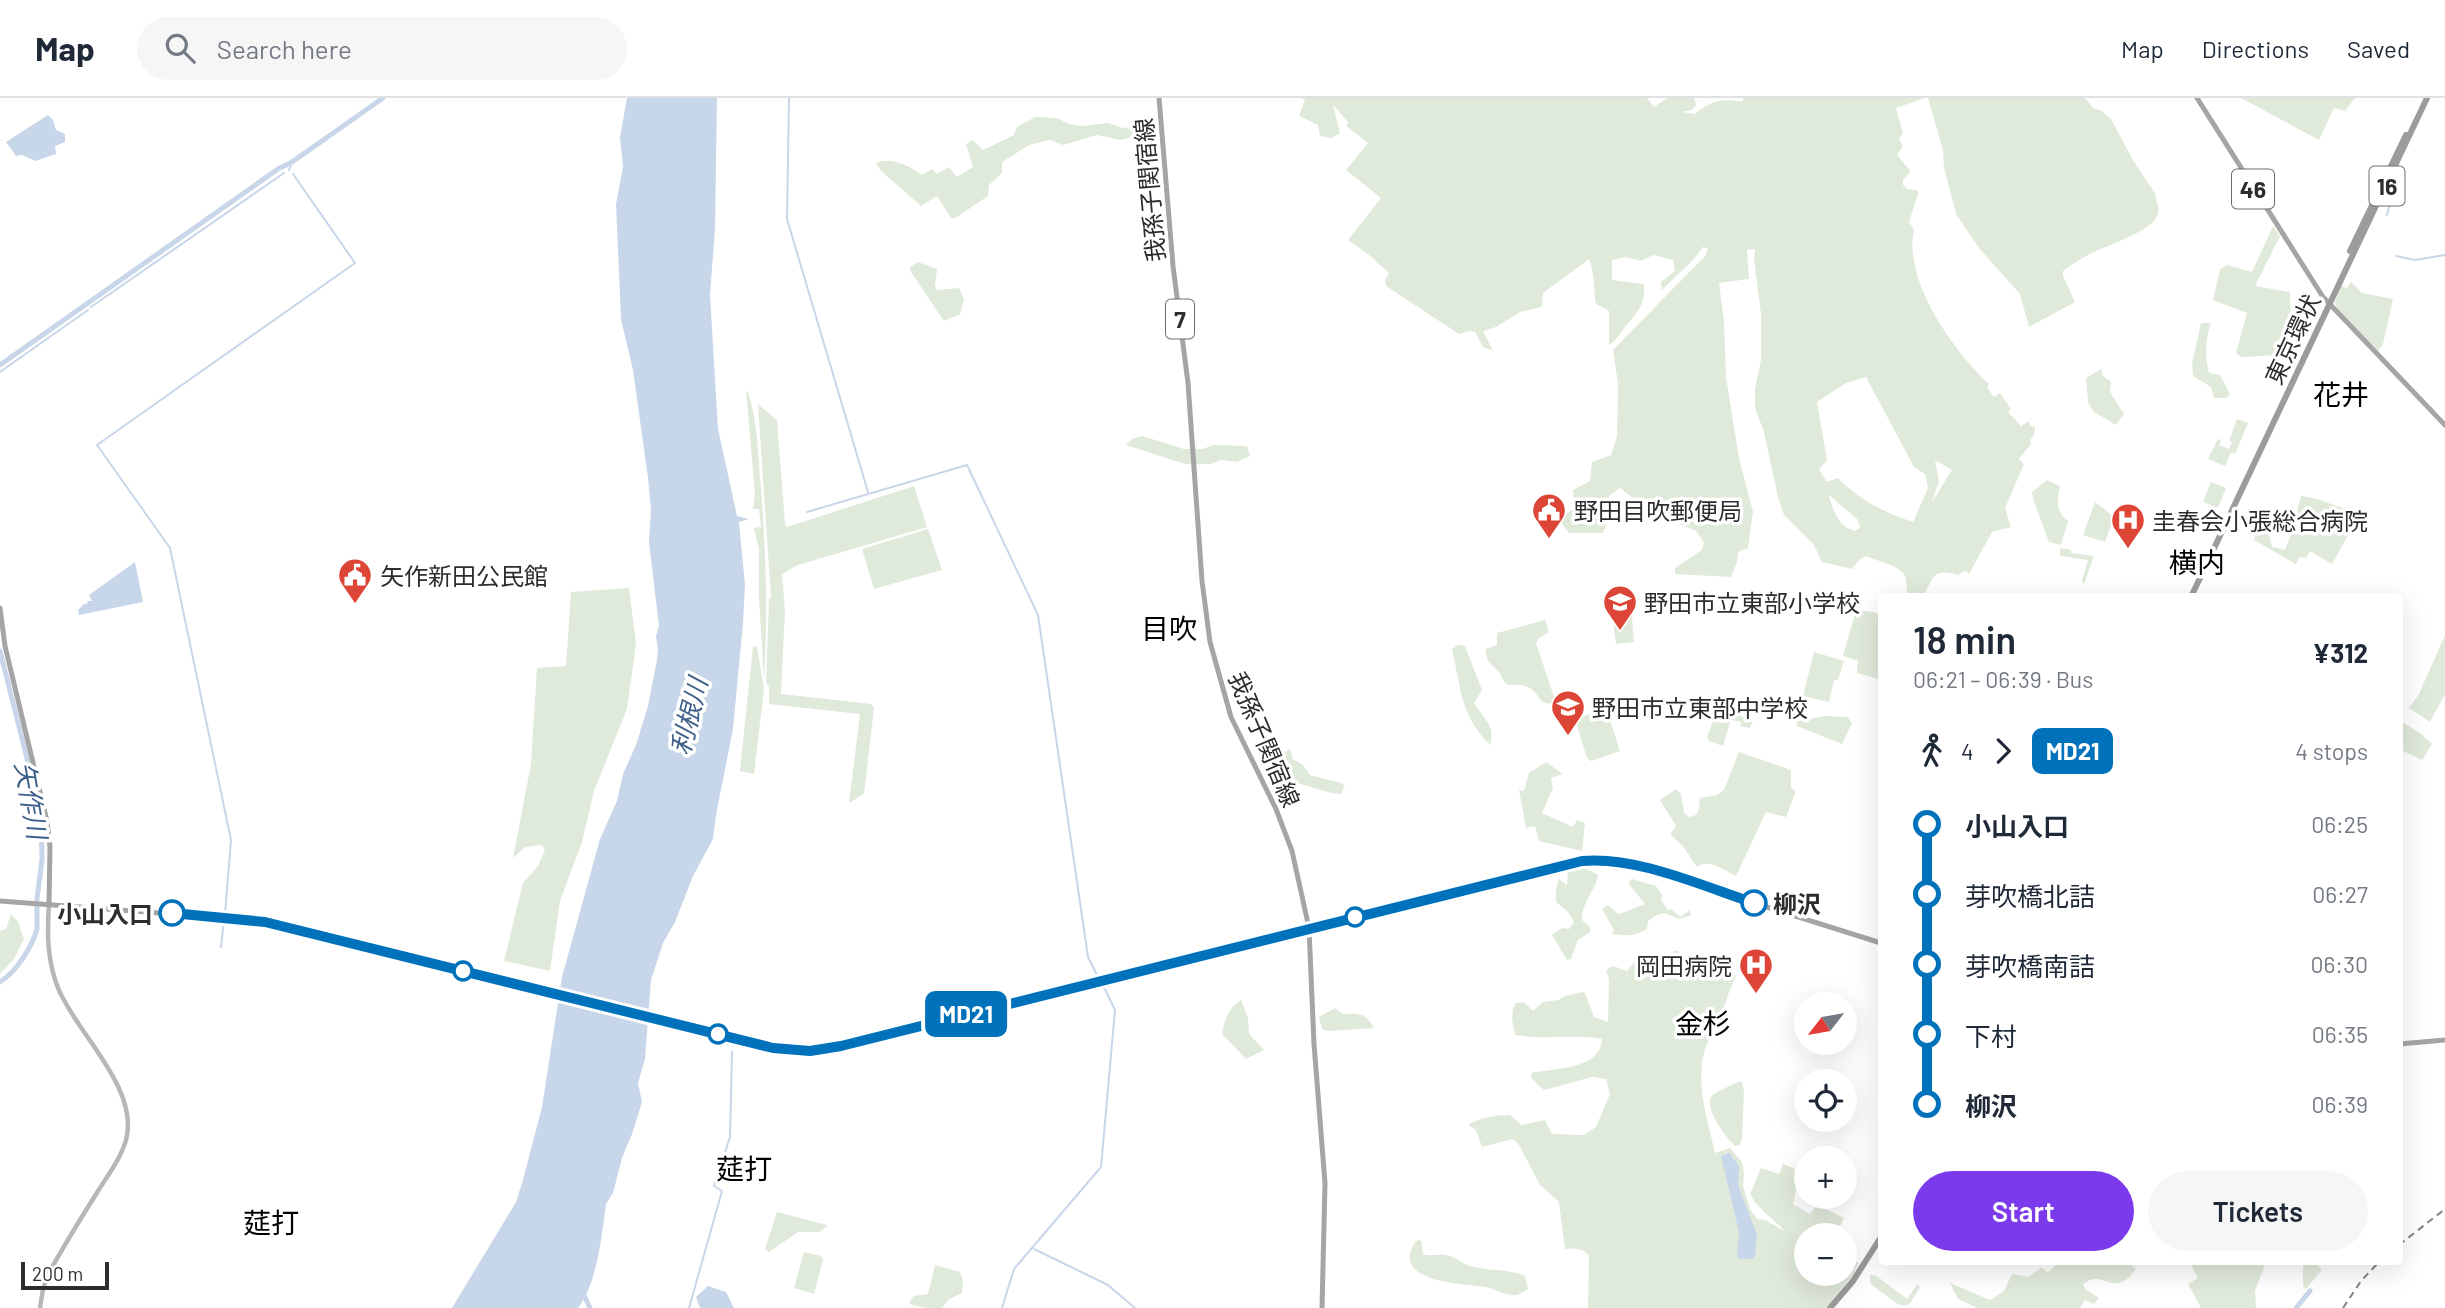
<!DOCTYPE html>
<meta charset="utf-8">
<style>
body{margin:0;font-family:Barlow,"Noto Sans JP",sans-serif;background:#f6f6f7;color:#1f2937;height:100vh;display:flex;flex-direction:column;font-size:26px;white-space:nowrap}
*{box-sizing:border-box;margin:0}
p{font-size:23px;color:#747a83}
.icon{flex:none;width:38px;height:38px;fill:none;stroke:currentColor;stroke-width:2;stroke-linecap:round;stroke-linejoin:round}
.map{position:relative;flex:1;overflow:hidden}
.side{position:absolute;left:1878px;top:495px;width:525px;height:672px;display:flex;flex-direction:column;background:#fff;border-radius:7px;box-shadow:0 7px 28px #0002}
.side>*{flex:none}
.badge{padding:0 14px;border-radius:10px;font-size:24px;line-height:46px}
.needle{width:46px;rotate:239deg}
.controls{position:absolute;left:1794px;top:894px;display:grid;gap:14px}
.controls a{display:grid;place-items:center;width:63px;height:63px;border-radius:50%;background:#fff;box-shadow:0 7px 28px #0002;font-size:35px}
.scale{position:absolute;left:21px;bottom:18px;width:88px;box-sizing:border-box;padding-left:7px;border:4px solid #2d2d2d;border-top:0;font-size:19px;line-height:24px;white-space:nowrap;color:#2d2d2d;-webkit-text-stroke:5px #fff;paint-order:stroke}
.map>.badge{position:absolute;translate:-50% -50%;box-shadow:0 0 0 4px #fff}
.legs{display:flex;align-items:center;gap:10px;height:77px;padding:0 35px;font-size:23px}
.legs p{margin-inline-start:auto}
.summary{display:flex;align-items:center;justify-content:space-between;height:119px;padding:0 35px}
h1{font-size:38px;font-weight:600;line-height:52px}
.button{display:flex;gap:14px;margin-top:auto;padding:14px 35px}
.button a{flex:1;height:80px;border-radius:42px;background:#7c3aed;color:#fff;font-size:28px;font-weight:600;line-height:80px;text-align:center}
.button a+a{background:#f6f6f7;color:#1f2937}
ul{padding:0 35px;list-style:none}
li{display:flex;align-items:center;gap:24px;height:70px;font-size:26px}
li i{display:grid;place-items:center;width:10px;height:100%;margin:0 9px;background:currentColor}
li i::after{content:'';width:18px;height:18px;margin:-9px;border:5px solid;border-radius:50%;background:#fff}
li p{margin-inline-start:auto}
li:first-child i{background:linear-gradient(#0000 50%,currentColor 0)}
li:last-child i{background:linear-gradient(currentColor 50%,#0000 0)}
header{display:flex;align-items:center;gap:42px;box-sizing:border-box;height:98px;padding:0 35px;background:#fff;border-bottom:2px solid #e0e1e3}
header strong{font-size:33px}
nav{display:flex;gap:38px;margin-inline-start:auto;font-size:24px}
.search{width:490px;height:63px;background:#f6f6f7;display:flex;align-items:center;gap:18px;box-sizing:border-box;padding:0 24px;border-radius:38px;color:#747a83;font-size:26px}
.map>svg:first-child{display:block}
.green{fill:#e0eadb;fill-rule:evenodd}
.water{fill:#c8d6e9}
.pier{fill:#fff}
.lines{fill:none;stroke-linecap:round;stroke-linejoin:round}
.stream{stroke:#c8d6e9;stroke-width:2}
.river{stroke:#c8d6e9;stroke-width:5}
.secondary{stroke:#b7b7b7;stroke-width:4.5}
.primary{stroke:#a5a5a5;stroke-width:5}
.trunk{stroke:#9c9c9c;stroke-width:6}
.rail{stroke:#828282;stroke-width:2;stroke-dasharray:7 5;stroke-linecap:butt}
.line-1-casing{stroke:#fff;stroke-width:16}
.line-1{stroke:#0072bc;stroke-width:10}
.stop-1-dot{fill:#fff;stroke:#0072bc;stroke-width:3.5}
.labels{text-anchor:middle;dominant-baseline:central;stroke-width:7;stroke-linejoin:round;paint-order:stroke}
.shield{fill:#fff;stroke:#6c6c6c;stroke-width:2}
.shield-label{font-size:23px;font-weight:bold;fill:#2d2d2d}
.street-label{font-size:24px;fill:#2d2d2d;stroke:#fff}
.poi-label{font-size:24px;fill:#2d2d2d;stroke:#fff;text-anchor:start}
.stop-label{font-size:24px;font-weight:bold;fill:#2d2d2d;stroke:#fff;text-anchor:start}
.water-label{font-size:26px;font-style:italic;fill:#3f608b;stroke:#fff}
.quarter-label{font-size:28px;fill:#000;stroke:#fff}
</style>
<header>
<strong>Map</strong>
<div class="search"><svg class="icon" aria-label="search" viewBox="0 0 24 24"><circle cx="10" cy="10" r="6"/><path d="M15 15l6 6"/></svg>Search here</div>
<nav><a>Map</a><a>Directions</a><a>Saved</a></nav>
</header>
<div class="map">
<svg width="2445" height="1210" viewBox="0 0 2445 1210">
<rect width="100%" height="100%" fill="#fff"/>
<g class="green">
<path d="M1301,0H1647L1654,9L1667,0H1694L1696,7L1692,12L1682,14L1695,16C1710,3 1723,0 1742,4L1744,0H1925L1896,10L1903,35L1899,41L1903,48L1897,57L1910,72L1909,76L1903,82V87L1907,91L1917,92L1918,96L1909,124L1914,132C1903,182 1953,253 1989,286L1987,289L1994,299L2000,295L2011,311L2008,314L2021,328L2029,323L2030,328L2035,329V334L2030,343L2031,346L2019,361L2024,366L2005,410L2011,429L1992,434L1969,476L1965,473L1958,477C1933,470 1934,478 1923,499H1908C1906,492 1907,488 1906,481C1904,468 1877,463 1866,458L1859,462L1852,471L1822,464L1814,447L1784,417L1778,399L1764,334L1755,310V291L1761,262V216L1754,161L1755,151L1747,152L1749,181L1719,185L1724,223L1726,279L1739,360L1753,414L1748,450L1738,454L1737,464L1731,479L1675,476V470L1702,452L1704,444L1696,433L1651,414L1620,390L1609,398L1607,425L1603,435H1569L1559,422L1575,409L1573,392L1590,383L1592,364L1611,357L1617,338L1618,286L1613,252L1705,158L1708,151L1703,149L1694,161L1662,192L1661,184L1675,173L1673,162L1653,157L1641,163L1626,159L1612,162V182L1644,186C1646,207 1637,215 1624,230C1619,237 1616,243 1609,247V213L1596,206C1593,190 1595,176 1589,161L1543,195L1542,209L1520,214L1496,229L1483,233L1493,253L1483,249L1475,234L1470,233L1459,236L1386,188L1385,182L1389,175L1369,157L1348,142L1381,100L1346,72L1368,45L1346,28L1348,24L1333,7L1340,35L1331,40L1320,38L1318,27L1299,18L1305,2ZM1866,279L1914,369L1925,376L1928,390L1913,424C1885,415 1858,401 1838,380L1827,384L1819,372L1827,362L1817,304L1846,285ZM1935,362L1952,372L1932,404L1939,383ZM1829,397L1858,422L1860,430L1855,433C1838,428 1833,413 1829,397Z"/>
<path d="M1928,0H2085L2093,10L2102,13L2111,21L2133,62L2156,97C2155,105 2161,110 2157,118C2151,132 2115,145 2101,151C2088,156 2074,165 2063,173V178L2075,204L2029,229L2020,196L1979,150L1956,116L1944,70L1943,52Z"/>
<path d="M2241,0H2355L2345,13L2334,10L2319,42Z"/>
<path d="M1035,19L1057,20L1069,26L1081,28L1108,25L1123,30L1139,29L1145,36L1120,42L1097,37L1063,47L1050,42L1029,47L1002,64V75L989,87L988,98L954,121L951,120L937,98L921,108L880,72L876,65C890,58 911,68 922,77L932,71L937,76L949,69L957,79L973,69L966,46L973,42L983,52L1014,37L1017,29Z"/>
<path d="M2273,128L2280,138L2255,188L2290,194L2291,226L2281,257L2241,259L2236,255L2247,215L2213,202L2220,171L2227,167L2252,174Z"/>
<path d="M918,164L937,171L935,187L937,192L959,190L964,201L960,216L944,223L911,174L910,169Z"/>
<path d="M2351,184L2362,195L2393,201L2383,246L2377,255L2336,209L2335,203L2341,188L2347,190Z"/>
<path d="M2201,225H2211C2205,242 2205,257 2209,275L2220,277L2230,296L2227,300H2214L2211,289L2193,278L2192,266Z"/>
<path d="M2101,271L2103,278L2111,284L2110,294L2124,316L2116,327L2094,314L2088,304L2086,280Z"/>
<path d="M746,293L748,294C758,326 758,357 761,391C766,454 768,517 764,581L759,499V451L754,430L761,429L759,411H753L755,396Z"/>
<path d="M758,306L777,322L785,426L787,429L914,388L927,429L798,467L782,476L785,513L781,596L871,606L874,610L864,696L849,705L860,616L769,606V589L766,584L769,502L771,499Z"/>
<path d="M2237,321L2248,325L2235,356L2231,354L2225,368L2208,361L2218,341L2221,342L2219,347L2229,351L2232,344L2229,343Z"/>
<path d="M1142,338L1184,351H1203L1213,347L1247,348L1250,358L1237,364L1221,362L1211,366H1185L1126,347L1132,341Z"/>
<path d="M2047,382L2060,388C2057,405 2055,412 2068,423L2061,447L2049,444L2033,401L2032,394Z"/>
<path d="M2211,384L2226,390L2218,410L2203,404Z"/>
<path d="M2301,398L2317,401L2360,416L2332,466L2310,453L2306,460L2300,459L2296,466L2254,442L2262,415L2294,425ZM2265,419L2288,426L2292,433L2285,452L2272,449Z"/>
<path d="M2095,404L2114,419L2105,444L2083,437Z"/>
<path d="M928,431L942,472L874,491L862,451Z"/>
<path d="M2060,450L2071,452V455L2094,458L2084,486L2082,483L2088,462L2060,458Z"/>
<path d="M629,490L636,546L627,611L594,693L582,744L560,803L550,873L504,863L523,785L538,768L545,752L541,747L525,749L513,760L531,666L537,570L566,568L571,494Z"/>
<path d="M1616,497L1617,508L1631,507L1634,544L1616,546L1610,498Z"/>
<path d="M1856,512L1874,514L1881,518V582L1857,575L1858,563L1843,558Z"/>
<path d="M1545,522L1549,534L1539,540L1536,545L1555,602L1551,606L1542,604C1532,588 1526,586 1508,587C1502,583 1502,577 1497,572C1490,565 1485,562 1486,551L1497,547V535Z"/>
<path d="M2445,537V596L2430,624L2409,610L2419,596Z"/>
<path d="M1458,547L1465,548L1482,592L1474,605C1483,620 1496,628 1490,647C1460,617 1461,590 1452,551Z"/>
<path d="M753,548L757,549L764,591L754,676L740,673Z"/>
<path d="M1814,554L1844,563L1838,582H1834L1829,604L1803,598Z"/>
<path d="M1606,610L1620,653L1591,663L1587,660L1575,621Z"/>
<path d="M1720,610L1753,623L1750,630L1740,628L1741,624L1731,622L1723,648L1709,643L1707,639L1717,612Z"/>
<path d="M1826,618L1848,619L1852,625L1842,646L1797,628V623Z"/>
<path d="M2399,622L2420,635L2432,646L2422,662L2399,651Z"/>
<path d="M1290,651L1293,661L1303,667L1310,677L1341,685L1345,687L1341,696L1331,695L1271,677L1267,670L1278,658Z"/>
<path d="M1739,654L1791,672V690L1796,693L1786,719L1766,714L1736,778C1723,772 1710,760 1697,769L1682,747L1670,736L1676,728L1660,702L1676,691L1681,696L1684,715L1689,719L1696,717L1699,711L1700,700L1717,697L1724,692Z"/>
<path d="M1546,664L1563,676L1551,680L1553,690L1542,715L1573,729L1577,722L1585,725L1582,753L1539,743L1535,728L1526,730L1519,692L1524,693L1529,675Z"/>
<path d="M1577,766L1598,777C1596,792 1582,803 1582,822L1590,829V834L1578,842L1571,861L1567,862L1552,837L1562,830L1569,831L1574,824L1568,814L1556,804V792L1559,781L1567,787L1568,770Z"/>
<path d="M1632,781L1656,788L1662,797L1661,802L1668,812L1671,811L1680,819L1690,812L1691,817L1679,821L1665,815L1657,817L1648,823L1647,831C1632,839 1627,838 1612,836L1614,832L1602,811L1608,807L1618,816L1622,815L1645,806L1628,785Z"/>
<path d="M11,816L18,824L24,841L14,861L0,876V833L6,831Z"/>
<path d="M1676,852C1693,866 1730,851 1736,879C1729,891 1727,901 1722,914C1716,928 1706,944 1703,959C1697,992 1708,1023 1715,1055L1730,1050L1742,1064L1744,1075L1743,1088L1750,1111L1757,1121L1765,1122L1785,1133C1774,1122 1756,1109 1750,1096L1761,1070L1779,1076L1783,1066L1800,1073L1793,1106L1810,1116L1817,1107L1844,1120L1840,1128L1833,1127L1829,1137L1806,1138V1176H1844L1845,1158L1859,1165L1854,1173L1855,1174L1826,1210H1588L1589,1158C1584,1150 1574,1150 1565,1151L1559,1104L1540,1087L1519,1047L1513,1041L1482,1049L1476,1032L1470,1028L1469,1026C1481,1020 1496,1017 1510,1017L1521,1027L1545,1022L1552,1036L1584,1037L1596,1029L1610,996L1606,981L1592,979L1544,992L1532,981L1531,975C1554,970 1601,972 1602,941C1572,936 1545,942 1515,937L1512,921L1513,910L1516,905L1524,904L1533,913L1543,904L1559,902L1565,898L1582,894L1585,895L1594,919L1608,924L1609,881L1606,872L1613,868L1627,873L1635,863L1650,861L1651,865L1654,864Z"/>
<path d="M1241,902L1248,920L1249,936L1264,952L1246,961L1222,936C1224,923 1229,909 1241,902Z"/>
<path d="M1335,910L1343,916C1359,915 1366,915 1374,930L1327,933L1322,931L1319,919Z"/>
<path d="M1738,984H1742L1744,994L1742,1041L1740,1047L1735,1048C1727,1041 1702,1008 1712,998C1718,992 1731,988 1738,984Z"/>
<path d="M777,1114L827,1127V1128L819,1134H798L769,1154L765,1151Z"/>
<path d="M1421,1142L1423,1156C1431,1159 1436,1156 1445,1157C1455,1158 1461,1165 1470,1168C1487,1173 1511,1171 1525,1178L1528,1191C1523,1194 1518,1198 1513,1197C1504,1197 1495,1191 1486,1189C1462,1186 1388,1184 1416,1143Z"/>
<path d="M804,1154L821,1158L823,1162L814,1196L794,1190Z"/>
<path d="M2054,1164H2119L2121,1166L2128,1164L2136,1171C2113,1203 2105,1169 2083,1186L2085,1191L2099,1200L2094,1206L2085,1202L2080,1210H1977L1958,1201L1950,1185L1990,1202L2004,1193L2012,1176L2028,1179L2042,1169L2047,1175L2056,1167Z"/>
<path d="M2192,1164H2266L2255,1193L2256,1210H2201L2188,1186L2198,1180L2190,1165Z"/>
<path d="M2308,1164H2314L2322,1172L2306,1191L2303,1188V1168Z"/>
<path d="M935,1167L960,1174L963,1182L962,1195L949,1201L942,1210C930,1210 918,1210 909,1205L914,1198L928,1196Z"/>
<path d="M1870,1177H1875L1907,1201L1917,1187L1920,1189L1909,1207H1899L1872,1187L1870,1184Z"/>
</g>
<g class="water">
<path d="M627,0H717L715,131L710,197L718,331L737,418L749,421L739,424L745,487L743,525L733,631L716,717L713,741L693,778L675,824L663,845L651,882L645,961L638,985L642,1004L632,1036L622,1060L613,1095L606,1106C602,1136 597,1186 578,1210H452L516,1104L523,1082L542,1009L562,879L600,741L617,703L623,676L636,647L648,608L657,562L658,552L656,538L659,528L649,444L651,412L648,380L633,272L621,221L616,106L623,69L620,39Z"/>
<path d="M48,17L53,22L56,32L65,36V44L55,48L56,56L35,63L22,57L16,58L6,44Z"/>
<path d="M135,464L143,504L79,517L78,512L84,506L88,505L87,503H92L89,497Z"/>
<path d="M1729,1055L1739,1068L1738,1087L1757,1137L1755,1158L1752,1161H1739L1737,1158L1739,1134L1721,1058Z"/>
<path d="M708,1188L726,1194L734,1210H700L696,1199Z"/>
</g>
<path class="pier" d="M557,889L651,912V914L557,891Z"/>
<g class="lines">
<g class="stream">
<path d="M789,0L787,121L868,394"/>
<path d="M289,72L292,64"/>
<path d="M2393,94L2399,70"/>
<path d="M2387,117L2392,97"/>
<path d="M2396,158L2415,162L2445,157"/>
<path d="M91,209L284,75"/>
<path d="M0,274L88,212"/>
<path d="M807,414L967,367L1038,517L1088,859L1099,881"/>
<path d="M225,816L231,742L170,450L97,347L355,165L293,76"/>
<path d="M221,849L224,822"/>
<path d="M1034,1151L1108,1187L1135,1210"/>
<path d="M689,1210L722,1093L714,1088L730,1039L732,954"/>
<path d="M1002,1210L1014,1171L1101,1069L1115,912L1102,885"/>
</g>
<g class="river">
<path d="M0,267L278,71L292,64L383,0"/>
<path d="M0,553L41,716L42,761L37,801V831C32,849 17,873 0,884"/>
<path d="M582,1193L590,1210"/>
<path d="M2296,1210L2310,1193"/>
</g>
<path class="secondary" d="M40,1210L43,1191L49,1175C64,1147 81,1120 98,1093C108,1077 121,1060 126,1042C140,990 76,935 58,890C47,862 47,835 49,806"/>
<g class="primary">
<path d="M1159,0L1173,168L1188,285L1202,483L1210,544L1231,619L1276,711L1292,753L1309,830L1314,946L1325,1085L1322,1210"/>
<path d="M2197,0L2323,199L2445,327"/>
<path d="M0,510L5,548L47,723L50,749L49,806"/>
<path d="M0,803L252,822L773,950L810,953L836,949L1582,763L1604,762L1630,766L1881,845"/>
<path d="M2399,946L2445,942"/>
</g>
<g class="trunk">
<path d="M2350,153L2406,37"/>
<path d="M2191,499L2427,0"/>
<path d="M1830,1210L1853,1183L1881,1139"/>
</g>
<g class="rail">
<path d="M2399,1147L2445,1111"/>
<path d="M2343,1210L2361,1183L2379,1164"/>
</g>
</g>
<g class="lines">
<g class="line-1-casing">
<path id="line-1" d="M172,815L265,824L773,950L810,953L841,948L1582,763C1637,758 1702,788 1754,805"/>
</g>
<use href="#line-1" class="line-1"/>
</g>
<defs>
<g id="civic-pin" transform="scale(1.75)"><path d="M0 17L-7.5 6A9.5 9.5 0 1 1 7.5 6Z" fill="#dd4636" stroke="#fff"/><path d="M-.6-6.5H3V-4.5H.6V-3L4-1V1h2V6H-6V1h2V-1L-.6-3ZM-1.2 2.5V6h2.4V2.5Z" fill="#fff"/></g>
<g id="hospital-pin" transform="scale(1.75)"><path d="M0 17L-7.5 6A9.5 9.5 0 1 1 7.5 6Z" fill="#dd4636" stroke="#fff"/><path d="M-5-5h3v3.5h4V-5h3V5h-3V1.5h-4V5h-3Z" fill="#fff"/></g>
<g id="school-pin" transform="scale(1.75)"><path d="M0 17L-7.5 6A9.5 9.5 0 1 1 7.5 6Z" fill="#dd4636" stroke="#fff"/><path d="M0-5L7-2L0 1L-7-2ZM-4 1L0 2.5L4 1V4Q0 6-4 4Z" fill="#fff"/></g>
</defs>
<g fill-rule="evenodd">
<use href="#civic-pin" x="1549" y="412"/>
<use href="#hospital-pin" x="2128" y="422"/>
<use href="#civic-pin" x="355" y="477"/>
<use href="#school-pin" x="1620" y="504"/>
<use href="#school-pin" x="1568" y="609"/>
<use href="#hospital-pin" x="1756" y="867"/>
</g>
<g class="stop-1-dot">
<circle cx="1754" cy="805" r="12"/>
<circle cx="172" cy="815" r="12"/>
<circle cx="1355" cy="819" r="9"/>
<circle cx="463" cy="873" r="9"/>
<circle cx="718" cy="936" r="9"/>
</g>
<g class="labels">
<g class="shield">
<rect x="2369.5" y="68.5" width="35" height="39" rx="5"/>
<rect x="2232" y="71.5" width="42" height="39" rx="5"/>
<rect x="1166" y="201.5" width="28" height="39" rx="5"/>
</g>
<g class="shield-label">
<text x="2387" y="88">16</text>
<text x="2253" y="91">46</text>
<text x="1180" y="221">7</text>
</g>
<g class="street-label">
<text transform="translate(1149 92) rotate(-95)">我孫子関宿線</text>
<text transform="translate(2292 241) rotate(-65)">東京環状</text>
<text transform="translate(1265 641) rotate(67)">我孫子関宿線</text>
</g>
<g class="poi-label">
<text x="1574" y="412">野田目吹郵便局</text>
<text x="2152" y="422">圭春会小張総合病院</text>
<text x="380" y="477">矢作新田公民館</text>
<text x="1644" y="504">野田市立東部小学校</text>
<text x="1592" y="609">野田市立東部中学校</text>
<text x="1732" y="867" text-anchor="end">岡田病院</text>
</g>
<g class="stop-label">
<text x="1773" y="805">柳沢</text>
<text x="153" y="815" text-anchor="end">小山入口</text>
</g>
<g class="water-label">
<text transform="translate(688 618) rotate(-76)">利根川</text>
<text transform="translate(32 702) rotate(80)">矢作川</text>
</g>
<g class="quarter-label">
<text x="2341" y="296">花井</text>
<text x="2197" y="464">横内</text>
<text x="1169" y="530">目吹</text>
<text x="1703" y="925">金杉</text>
<text x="744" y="1070">莚打</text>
<text x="271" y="1124">莚打</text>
</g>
</g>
</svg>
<div class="controls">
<a><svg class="needle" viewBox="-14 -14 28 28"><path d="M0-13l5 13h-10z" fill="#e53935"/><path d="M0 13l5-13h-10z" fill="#747a83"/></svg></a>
<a><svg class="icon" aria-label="locate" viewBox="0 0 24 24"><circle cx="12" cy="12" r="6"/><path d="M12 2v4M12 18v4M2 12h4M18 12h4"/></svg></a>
<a>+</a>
<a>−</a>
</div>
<div class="scale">200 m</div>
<b class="badge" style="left:966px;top:916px;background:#0072bc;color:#fff">MD21</b>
<section class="side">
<div class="summary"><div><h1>18 min</h1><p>06:21 – 06:39 · Bus</p></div><b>¥312</b></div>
<div class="legs"><svg class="icon" aria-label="walk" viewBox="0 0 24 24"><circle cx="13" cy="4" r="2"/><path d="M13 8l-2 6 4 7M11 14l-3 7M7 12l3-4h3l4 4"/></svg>4<svg class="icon" aria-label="forward" viewBox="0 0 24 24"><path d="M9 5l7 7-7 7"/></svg><b class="badge" style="background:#0072bc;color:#fff">MD21</b><p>4 stops</p></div>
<ul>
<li><i style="color:#0072bc"></i><b>小山入口</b><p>06:25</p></li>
<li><i style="color:#0072bc"></i><span>芽吹橋北詰</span><p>06:27</p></li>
<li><i style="color:#0072bc"></i><span>芽吹橋南詰</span><p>06:30</p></li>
<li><i style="color:#0072bc"></i><span>下村</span><p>06:35</p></li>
<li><i style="color:#0072bc"></i><b>柳沢</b><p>06:39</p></li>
</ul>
<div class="button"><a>Start</a><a>Tickets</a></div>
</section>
</div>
